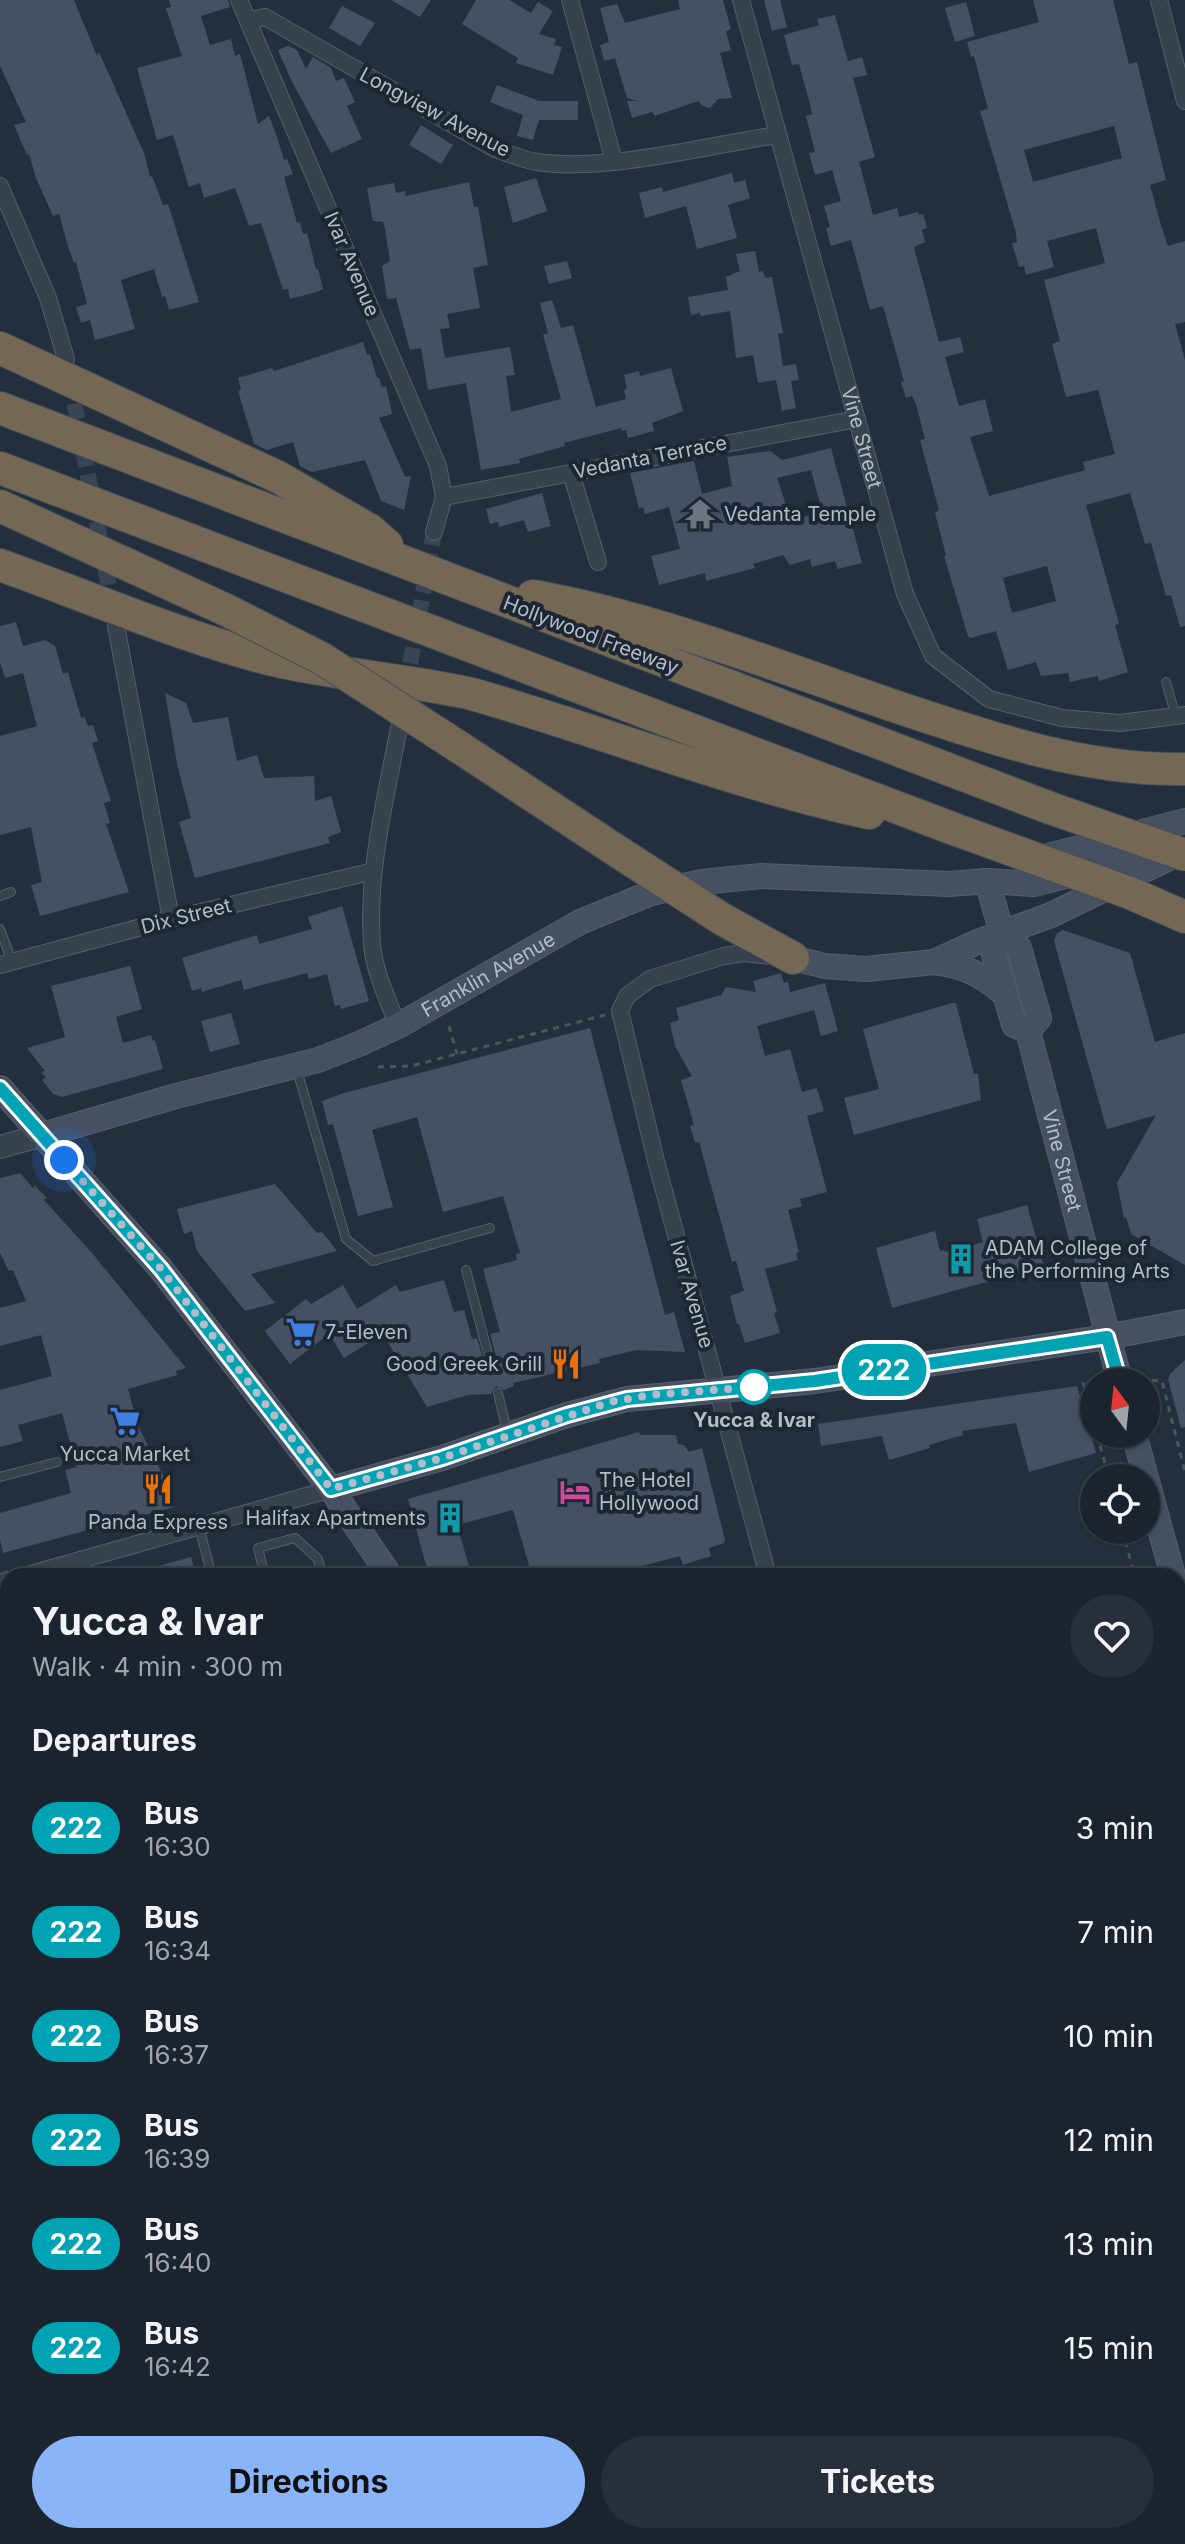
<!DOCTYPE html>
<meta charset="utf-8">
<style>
body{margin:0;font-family:Inter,sans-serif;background:#282f3a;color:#f1f3f6;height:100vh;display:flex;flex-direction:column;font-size:30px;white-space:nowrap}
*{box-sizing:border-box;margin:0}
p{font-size:26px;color:#a0a4aa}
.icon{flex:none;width:44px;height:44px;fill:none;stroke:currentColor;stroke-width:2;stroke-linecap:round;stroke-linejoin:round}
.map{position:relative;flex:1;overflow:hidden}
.drawer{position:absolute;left:0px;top:1568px;width:1186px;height:976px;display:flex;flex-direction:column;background:#1b232e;border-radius:24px 24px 0 0;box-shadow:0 2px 6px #0004,0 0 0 2px #39404a}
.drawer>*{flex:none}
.badge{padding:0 16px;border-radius:26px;font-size:28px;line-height:52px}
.needle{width:52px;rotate:345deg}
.tools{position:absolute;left:1080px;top:1368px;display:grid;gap:16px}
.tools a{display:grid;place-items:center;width:80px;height:80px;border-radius:50%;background:#1b232e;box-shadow:0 2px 6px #0004,0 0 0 2px #39404a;font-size:40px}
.you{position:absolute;width:40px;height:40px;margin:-20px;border:6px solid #fff;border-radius:50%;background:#1a73e8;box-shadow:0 0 0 12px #1a73e833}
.map>.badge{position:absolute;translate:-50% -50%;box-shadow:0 0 0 4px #fff}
h2{padding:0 32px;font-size:30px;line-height:72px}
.round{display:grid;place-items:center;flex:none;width:84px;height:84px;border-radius:42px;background:#282f3a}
.overview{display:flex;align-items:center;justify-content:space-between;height:136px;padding:0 32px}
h1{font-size:38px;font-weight:700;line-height:60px}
.button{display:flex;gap:16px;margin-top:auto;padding:16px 32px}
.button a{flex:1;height:92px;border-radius:48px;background:#8ab4f8;color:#111;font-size:32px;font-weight:700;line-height:92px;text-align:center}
.button a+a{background:#282f3a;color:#f1f3f6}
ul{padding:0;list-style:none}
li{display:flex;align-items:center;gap:24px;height:104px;padding:0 32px}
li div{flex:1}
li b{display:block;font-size:30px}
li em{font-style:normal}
li .badge{min-width:88px;font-weight:700;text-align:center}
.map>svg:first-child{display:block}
.building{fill:#455162;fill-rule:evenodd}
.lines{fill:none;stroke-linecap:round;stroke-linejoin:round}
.minor-tunnel{stroke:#3a4453;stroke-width:16;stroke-dasharray:16 8;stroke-linecap:butt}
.service-casing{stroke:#565f6c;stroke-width:10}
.minor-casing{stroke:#565f6c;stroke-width:18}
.tertiary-casing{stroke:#565f6c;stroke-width:24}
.secondary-casing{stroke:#565f6c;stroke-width:26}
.motorway-casing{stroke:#434c59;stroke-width:34}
.path{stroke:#44595c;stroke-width:3;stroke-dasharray:6 6;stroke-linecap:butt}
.service{stroke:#38414e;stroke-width:8}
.minor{stroke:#38414e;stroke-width:16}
.tertiary{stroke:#38414e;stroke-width:22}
.secondary{stroke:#465061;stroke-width:24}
.motorway{stroke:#746855;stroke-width:32}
.motorway-bridge-casing{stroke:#434c59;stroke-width:34;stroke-linecap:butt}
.motorway-bridge{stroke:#746855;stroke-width:32}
.line-casing{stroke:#fff;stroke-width:18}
.line{stroke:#00a3b4;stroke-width:12}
.walk{stroke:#b4bcc9;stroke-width:8;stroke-dasharray:0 14.4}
.stop-dot{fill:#fff;stroke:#00a3b4;stroke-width:4}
.labels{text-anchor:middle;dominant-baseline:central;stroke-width:8;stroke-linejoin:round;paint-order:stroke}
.street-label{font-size:20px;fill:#b4bcc9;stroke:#1d2633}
.poi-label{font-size:20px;fill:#b4bcc9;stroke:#1d2633;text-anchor:start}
.stop-label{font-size:20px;font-weight:bold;fill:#b4bcc9;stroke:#1d2633}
</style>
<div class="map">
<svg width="1185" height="2544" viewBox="0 0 1185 2544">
<rect width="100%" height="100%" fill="#242f3e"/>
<g class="building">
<path d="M0,0H74L97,56L99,52L144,153L150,177L152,176L163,205L168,204L199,302L169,310L165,296L162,297L154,269L121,280L135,329L95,340L90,320L81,323L76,307L87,304L76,262L74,263L69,250L59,214L53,216L36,178L29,154L27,155L14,125L26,122L0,66Z"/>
<path d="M169,0H228L230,7L201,16L210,45L231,39L235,56L240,54L258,124L269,116L276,134L284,160L287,159L293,174L284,177L297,223L300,222L303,234L307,233L316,269H318L323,289L317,292L290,299L288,289L283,290L261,223L249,226L235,188L204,198L200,183L189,187L173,135L157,140L137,68L182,56L166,8L171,7Z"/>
<path d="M391,0H431L420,17Z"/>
<path d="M476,0H509L531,13L538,2L553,11L539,34L556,39L554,45L562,47L553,75L516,63L518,58L462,24Z"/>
<path d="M678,0H723L731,29L726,31L731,50L720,53L732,98L718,99L710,108L703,106L698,101L655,116L652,112L632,118L627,101H637L627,98L615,58L604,61L600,45L609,42L600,8L617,4L625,23L680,9Z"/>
<path d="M764,0H780L787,27L772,31Z"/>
<path d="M1033,0H1113L1129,64L1137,62L1166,180L1150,185L1161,225L1168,246L1185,241V322L1175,324L1185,360V626L1180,627L1171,595L1166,596L1151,543L1145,544L1130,493L1086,505L1119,624L1115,625L1128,672L1099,681L1097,676L1070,682L1068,673L1041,676L1036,662L1008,670L996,631L970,638L968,636L944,556L946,555L935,513L939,510L920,440L925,439L916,404L912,396L906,398L901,382L904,381L883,306L870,310L851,240L831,246L826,228L830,227L824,206L841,201L832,170L815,175L814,172L809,153L815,152L806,116L812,114L810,104L799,64L792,65L784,35L819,25L817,19L835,15L848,61L862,57L867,75L853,78L875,157L859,162L873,215L897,208L899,217L918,212L919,215L923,214L927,228L922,230L925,242L914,247L939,342L960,337L964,352L945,357L959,406L985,399L993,431L970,437L989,496L1085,470L1083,462L1115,454L1098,390L1066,397L1052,344L1060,341L1044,280L1105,263L1096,228L1047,241L1054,267L1026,275L1024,266L1019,267L1012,243L1017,242L1016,233L980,111L988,109L974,56L971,57L967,42L1039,22ZM1114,126L1122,158L1033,182L1024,150ZM1047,566L1056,601L1012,613L1003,578Z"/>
<path d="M966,2L975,36L955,42L945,8Z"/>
<path d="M342,6L375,23L360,46L329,28Z"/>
<path d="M288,46L297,50L306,69L313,57L331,68L336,81L344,78L355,102L347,106L362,139L331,153L291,80L278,50Z"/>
<path d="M497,85L539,101H578V120H539L533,140L517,136L523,115L490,102Z"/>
<path d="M421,125L453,145L441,164L409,145Z"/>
<path d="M732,173L734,183L745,180L750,198L728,205L737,238L697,249L686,206L645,218L639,193L662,187L663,192Z"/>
<path d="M536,178L547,211L513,223L504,187Z"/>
<path d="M469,182L474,207L478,206L488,265L473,268L480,308L447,314L450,328L440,329L445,358L510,347L515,375L506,376L511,412L561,399L543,335L548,333L540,303L552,300L561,328L573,325L596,407L626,399L624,390L627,389L624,375L639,371L640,376L671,368L683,411L652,423L654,431L628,438L626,430L622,431L621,428L564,443L565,446L519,459L520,463L481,470L466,383L428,390L421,348L410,350L396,298L387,299L382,266L390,261L385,229L383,222L373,221L367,188L394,183L396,193L405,191L406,196Z"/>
<path d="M755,251L759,272L763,271L765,278L772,277L783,333L778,334L783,366L796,364L799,380L791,381L796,408L782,411L776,380L758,383L753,355L736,358L730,311L701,316L700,313L691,315L688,297L728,290L726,277L740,271L736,254Z"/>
<path d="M567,261L572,278L549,284L544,266Z"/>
<path d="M363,342L367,355L370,354L377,378H379L382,387L386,386L390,403L392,414L379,418L405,477L411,476L404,510L381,501L365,460L312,472L300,466L293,442L267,450L254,444L238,391L241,390L238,378L272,368L274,371Z"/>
<path d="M831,448L862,563L838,569L835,561L812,567L810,559L790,565L783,555L753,564L755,568L706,581L705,573L659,585L651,556L680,549L669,507L645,514L643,507L639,508L630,473L694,461L702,494L732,486L727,457L770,451L782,460ZM811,470L822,512L791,520L777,478Z"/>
<path d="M542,493L551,526L528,532L524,520L499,527L498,522L490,524L486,509Z"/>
<path d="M16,622L23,646L45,640L55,646L63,674L68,672L81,718L85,717L88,726L93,725L98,741L92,743L111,801L104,803L110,823L106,824L129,892L40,916L31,885L42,882L31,827L0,835V736L37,726L23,673L5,678L0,662V626Z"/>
<path d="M165,693L186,703L193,723L228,717L237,761L257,755L264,778L314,776L315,801L331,796L341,832L328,837L330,843L195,878L179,822L191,818L177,764Z"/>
<path d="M342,906L369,1001L341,1009L340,1005L335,1006L327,974L309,979L307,973L244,990L241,980L202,992L201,988L192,991L182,958L257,935L259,944L312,929L308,917Z"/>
<path d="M1063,930L1130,953L1155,1042L1185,1033V1265L1131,1234L1126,1217L1124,1218L1117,1183L1156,1115L1108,1129L1106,1127L1054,941L1057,933Z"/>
<path d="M130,966L142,1009L116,1017L123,1043L151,1035L153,1041L155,1040L163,1069L62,1097L53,1094L42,1080L46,1077L41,1072L45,1071L27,1048L65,1037L51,986Z"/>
<path d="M781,973L784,983L788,982L790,992L825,983L838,1031L821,1036L814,1010L757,1026L765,1056L790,1049L802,1092L817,1088L824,1111L807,1116L827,1192L800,1199L802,1206L788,1210L799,1252L796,1253L798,1260L765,1269L777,1312L774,1313L780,1333L745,1343L739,1324H737L730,1296L744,1291L736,1261L732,1262L699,1142L695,1143L690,1126L694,1125L681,1080L692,1076L675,1046L670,1023L679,1020L676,1008L721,995L726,987L756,992L753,981Z"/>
<path d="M952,1003H956L974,1074L978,1073L981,1100L854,1135L844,1098L879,1089L863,1029Z"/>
<path d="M231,1013L240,1044L210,1052L201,1021Z"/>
<path d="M590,1028L665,1315L674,1312L685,1352L636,1350L599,1359L600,1363L513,1383L514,1386L504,1390L496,1386L491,1394L468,1395L427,1407L383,1334L344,1358L329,1334L290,1364L265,1331L306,1299L311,1304L343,1285L357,1309L396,1285L400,1292L444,1280L454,1312L464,1310L472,1339L477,1338L486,1369L490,1372L496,1369L498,1363L490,1334L500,1332L483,1269L517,1260L516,1254L520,1253L503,1196L443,1212L417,1117L372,1130L393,1207L358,1216L333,1124L328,1125L322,1101L344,1093Z"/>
<path d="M20,1173L33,1188L35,1186L47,1198L44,1200L92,1253L186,1368L176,1371L177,1375L128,1389L138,1426L173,1495L169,1497L174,1507L3,1553L0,1540V1513L71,1493L65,1470L77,1467L62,1413L18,1425L23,1441L0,1447V1390L52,1376L41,1335L0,1346V1308L26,1301L13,1270L9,1271L0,1253V1178Z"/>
<path d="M275,1184L317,1233L322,1232L337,1251L251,1274L275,1303L245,1311L197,1251L192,1231L184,1234L177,1209Z"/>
<path d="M1027,1205L1044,1266L892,1308L876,1248L935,1231L940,1251L944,1250L945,1252L983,1242L977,1219Z"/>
<path d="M1185,1360V1427L1181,1428L1168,1379L1170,1374Z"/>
<path d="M1077,1386L1096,1453L1029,1472L1016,1423L962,1431L963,1435L929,1445L930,1448L889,1460L882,1436L821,1446L818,1424Z"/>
<path d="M639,1432L640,1435H676L678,1444L684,1445L689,1452L702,1448L725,1540L724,1543L709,1548L711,1556L683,1565L680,1556L605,1576H532L513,1510L457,1525L472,1576H429L408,1499Z"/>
<path d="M191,1557L196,1576H140V1571Z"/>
</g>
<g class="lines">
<g class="minor-tunnel">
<path d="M70,380L113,608"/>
<path d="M406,687L434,532"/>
</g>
<g class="service-casing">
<g id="service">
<path d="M1166,682L1176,717"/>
<path d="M0,896L11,892"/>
<path d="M0,929L12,962"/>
<path d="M297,1070L346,1239L373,1261L490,1228"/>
<path d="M466,1270L491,1365"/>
<path d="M498,1393L507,1431"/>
<path d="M0,1477L57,1462"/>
<path d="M199,1527L212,1576"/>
<path d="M265,1576L258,1548L295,1538L318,1559L322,1576"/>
<path d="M1178,2217L1185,2215"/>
<path d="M768,2536L770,2544"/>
<path d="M599,2544L628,2536"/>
</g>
</g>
<g class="minor-casing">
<g id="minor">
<path d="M239,0L438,466L444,497L434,532"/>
<path d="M570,0L614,161"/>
<path id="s1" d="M741,0L905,594L933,656L989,699L1062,718L1120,723L1185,715"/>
<path d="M1159,0L1185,101"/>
<path d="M248,21L265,17L495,149C508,153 523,160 537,162C608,172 705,146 777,135"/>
<path d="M0,186L48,298L66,359"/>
<path d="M571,473L598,562"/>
<path d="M444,497L857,419"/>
<path d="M116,626L171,919"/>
<path d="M0,965L171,919L374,871"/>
<path d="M398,1026C388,1000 374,971 372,944C366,867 390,781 403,706"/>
<path d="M24,1576L331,1489"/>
<path d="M768,1576L657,1165L620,1011L627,996L650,979L724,956L744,953L772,956"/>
<path d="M0,1583L8,1580"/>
<path d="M0,1646L8,1675"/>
<path d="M245,2536L247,2544"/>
<path d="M857,2536L859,2544"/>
<path d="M1030,2536L1032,2544"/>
</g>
</g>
<g class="tertiary-casing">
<path id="tertiary" d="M0,1147L43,1135"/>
</g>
<g class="secondary-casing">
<g id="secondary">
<path d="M1032,860L1185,821"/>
<path d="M987,881L1002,933L1019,948L1039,1018L1028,1031"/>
<path d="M1002,933L994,955L1014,1025L1028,1031"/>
<path d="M793,958L825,966L866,969L934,962L975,943L1051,915L1167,859"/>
<path d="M934,962C966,966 980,974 1005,994"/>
<path id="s2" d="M1028,1031L1120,1382"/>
<path d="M0,1088L161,1269L331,1489L390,1576"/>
<path id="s3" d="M43,1135L176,1096L318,1060L359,1044L398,1026L580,922L651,893L702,882L761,876L949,884L987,881L1034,884L1172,849"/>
<path d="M1134,1434L1173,1576"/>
<path d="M331,1489L442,1458L567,1415L627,1399L815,1381L1107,1337L1185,1322"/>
<path d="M1178,1593L1185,1618"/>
<path d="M1178,2021L1185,2019"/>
<path d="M0,2349L8,2347"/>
<path d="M659,2536L661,2544"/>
</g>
</g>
<g class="motorway-casing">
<g id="motorway">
<path d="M0,348L278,477L370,530L387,545"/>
<path d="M0,408L1050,808"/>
<path d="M0,468L954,829"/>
<path d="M0,506L224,609"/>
<path d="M0,565C81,594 161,628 243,652C317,674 396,677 472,694C605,732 734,784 869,813"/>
<path d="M533,596C661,619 784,669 906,710C996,740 1089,771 1185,769"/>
<path d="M462,749L620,853"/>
<path d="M1130,893L1185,917"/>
<path d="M722,919L793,958"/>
</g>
</g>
<g class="path">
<path d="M449,1026L457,1054"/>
<path d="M378,1067L411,1066L605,1015"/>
<path d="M1140,1380L1162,1381L1185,1472"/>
<path d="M1094,1423L1083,1382L1097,1381"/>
<path d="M1097,1434L1109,1478"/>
<path d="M1122,1530L1135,1576"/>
<path d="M1178,1736L1185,1761"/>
<path d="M1178,1982L1185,1980"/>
<path d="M1178,2057L1185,2055"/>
<path d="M0,2309L8,2307"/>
<path d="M0,2387L8,2385"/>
</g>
<use href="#service" class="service"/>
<use href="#minor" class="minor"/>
<use href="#tertiary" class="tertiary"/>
<use href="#secondary" class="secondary"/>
<use href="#motorway" class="motorway"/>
<g class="motorway-bridge-casing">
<g id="motorway-bridge">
<path d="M224,609L321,658L462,749"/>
<path d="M1050,808L1185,855"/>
<path d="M954,829L1130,893"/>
<path d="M620,853L722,919"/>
</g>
</g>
<use href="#motorway-bridge" class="motorway-bridge"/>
</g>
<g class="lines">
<g class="line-casing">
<path id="line" d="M0,1088L161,1269L331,1489L442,1458L567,1415L627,1399L815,1381L1107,1337L1120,1382"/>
</g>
<use href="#line" class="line"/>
<path class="walk" d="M64,1160L161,1269L331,1489L442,1458L610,1402L650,1395L754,1387"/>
</g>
<defs>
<g id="temple-bare" transform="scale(2.4)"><path d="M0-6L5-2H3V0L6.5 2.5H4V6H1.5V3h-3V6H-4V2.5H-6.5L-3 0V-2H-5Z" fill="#6b7280" stroke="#1d2633" stroke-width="2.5" paint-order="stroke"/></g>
<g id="building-bare" transform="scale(2.4)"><path d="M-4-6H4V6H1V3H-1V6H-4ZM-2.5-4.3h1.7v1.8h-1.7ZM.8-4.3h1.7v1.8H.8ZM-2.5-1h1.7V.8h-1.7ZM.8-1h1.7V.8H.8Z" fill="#0f9aa8" stroke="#1d2633" stroke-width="2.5" paint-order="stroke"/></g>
<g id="supermarket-bare" transform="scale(2.4)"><path d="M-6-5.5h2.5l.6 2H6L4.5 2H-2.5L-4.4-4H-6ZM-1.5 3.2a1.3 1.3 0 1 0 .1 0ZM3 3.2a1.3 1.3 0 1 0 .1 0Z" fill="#3f7fe0" stroke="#1d2633" stroke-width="2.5" paint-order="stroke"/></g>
<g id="restaurant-bare" transform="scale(2.4)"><path d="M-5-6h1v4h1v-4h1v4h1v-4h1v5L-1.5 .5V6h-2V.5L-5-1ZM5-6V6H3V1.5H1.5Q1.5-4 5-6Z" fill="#e8710a" stroke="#1d2633" stroke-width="2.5" paint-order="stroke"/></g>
<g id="hotel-bare" transform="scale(2.4)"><path d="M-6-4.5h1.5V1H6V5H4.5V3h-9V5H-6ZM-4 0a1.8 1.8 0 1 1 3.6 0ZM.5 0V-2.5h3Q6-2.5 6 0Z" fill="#d1479c" stroke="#1d2633" stroke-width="2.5" paint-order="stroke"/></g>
</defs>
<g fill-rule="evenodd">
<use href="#temple-bare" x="700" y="514"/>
<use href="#building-bare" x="961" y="1259"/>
<use href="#supermarket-bare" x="301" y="1332"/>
<use href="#restaurant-bare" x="566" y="1364"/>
<use href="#supermarket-bare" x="125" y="1421"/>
<use href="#restaurant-bare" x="158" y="1489"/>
<use href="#hotel-bare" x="575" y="1492"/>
<use href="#building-bare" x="450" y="1518"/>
</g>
<circle class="stop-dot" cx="754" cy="1387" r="16"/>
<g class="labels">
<g class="street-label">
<text transform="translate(435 112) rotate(28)">Longview Avenue</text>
<text transform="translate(352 264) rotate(67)">Ivar Avenue</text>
<text stroke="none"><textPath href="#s1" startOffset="454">Vine Street</textPath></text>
<text transform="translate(650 457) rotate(-11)">Vedanta Terrace</text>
<text transform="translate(591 635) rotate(21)">Hollywood Freeway</text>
<text transform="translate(186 916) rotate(-14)">Dix Street</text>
<text stroke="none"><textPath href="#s3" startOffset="476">Franklin Avenue</textPath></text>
<text stroke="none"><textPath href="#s2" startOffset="134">Vine Street</textPath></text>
<text transform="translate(692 1294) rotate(74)">Ivar Avenue</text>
</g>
<g class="poi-label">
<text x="724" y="514">Vedanta Temple</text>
<text x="985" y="1248">ADAM College of<tspan x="985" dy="23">the Performing Arts</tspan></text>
<text x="325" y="1332">7-Eleven</text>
<text x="542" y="1364" text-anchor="end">Good Greek Grill</text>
<text x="125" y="1454" text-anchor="middle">Yucca Market</text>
<text x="599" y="1480">The Hotel<tspan x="599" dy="23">Hollywood</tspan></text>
<text x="426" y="1518" text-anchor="end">Halifax Apartments</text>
<text x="158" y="1522" text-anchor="middle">Panda Express</text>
</g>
<g class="stop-label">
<text x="754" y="1420">Yucca &amp; Ivar</text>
</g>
</g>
</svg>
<div class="tools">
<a><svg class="needle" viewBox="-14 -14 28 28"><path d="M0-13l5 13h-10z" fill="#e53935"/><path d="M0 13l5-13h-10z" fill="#a0a4aa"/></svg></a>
<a><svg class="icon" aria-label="locate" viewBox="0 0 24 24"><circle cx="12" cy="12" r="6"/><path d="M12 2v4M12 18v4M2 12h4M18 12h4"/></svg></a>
</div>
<div class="you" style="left:64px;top:1160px"></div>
<b class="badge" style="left:884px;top:1370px;background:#00a3b4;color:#fff">222</b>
<section class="drawer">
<div class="overview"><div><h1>Yucca &amp; Ivar</h1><p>Walk · 4 min · 300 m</p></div><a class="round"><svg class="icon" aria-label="heart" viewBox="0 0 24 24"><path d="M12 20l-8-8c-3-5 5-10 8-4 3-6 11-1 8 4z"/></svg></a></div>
<h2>Departures</h2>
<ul>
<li><span class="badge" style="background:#00a3b4;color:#fff">222</span><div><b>Bus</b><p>16:30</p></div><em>3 min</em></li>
<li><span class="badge" style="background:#00a3b4;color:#fff">222</span><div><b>Bus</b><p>16:34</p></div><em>7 min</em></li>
<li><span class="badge" style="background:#00a3b4;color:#fff">222</span><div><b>Bus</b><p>16:37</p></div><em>10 min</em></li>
<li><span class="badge" style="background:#00a3b4;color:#fff">222</span><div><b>Bus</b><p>16:39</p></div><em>12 min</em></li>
<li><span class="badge" style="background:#00a3b4;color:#fff">222</span><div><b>Bus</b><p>16:40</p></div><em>13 min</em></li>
<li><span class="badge" style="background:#00a3b4;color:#fff">222</span><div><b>Bus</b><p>16:42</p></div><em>15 min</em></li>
</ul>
<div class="button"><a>Directions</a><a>Tickets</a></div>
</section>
</div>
